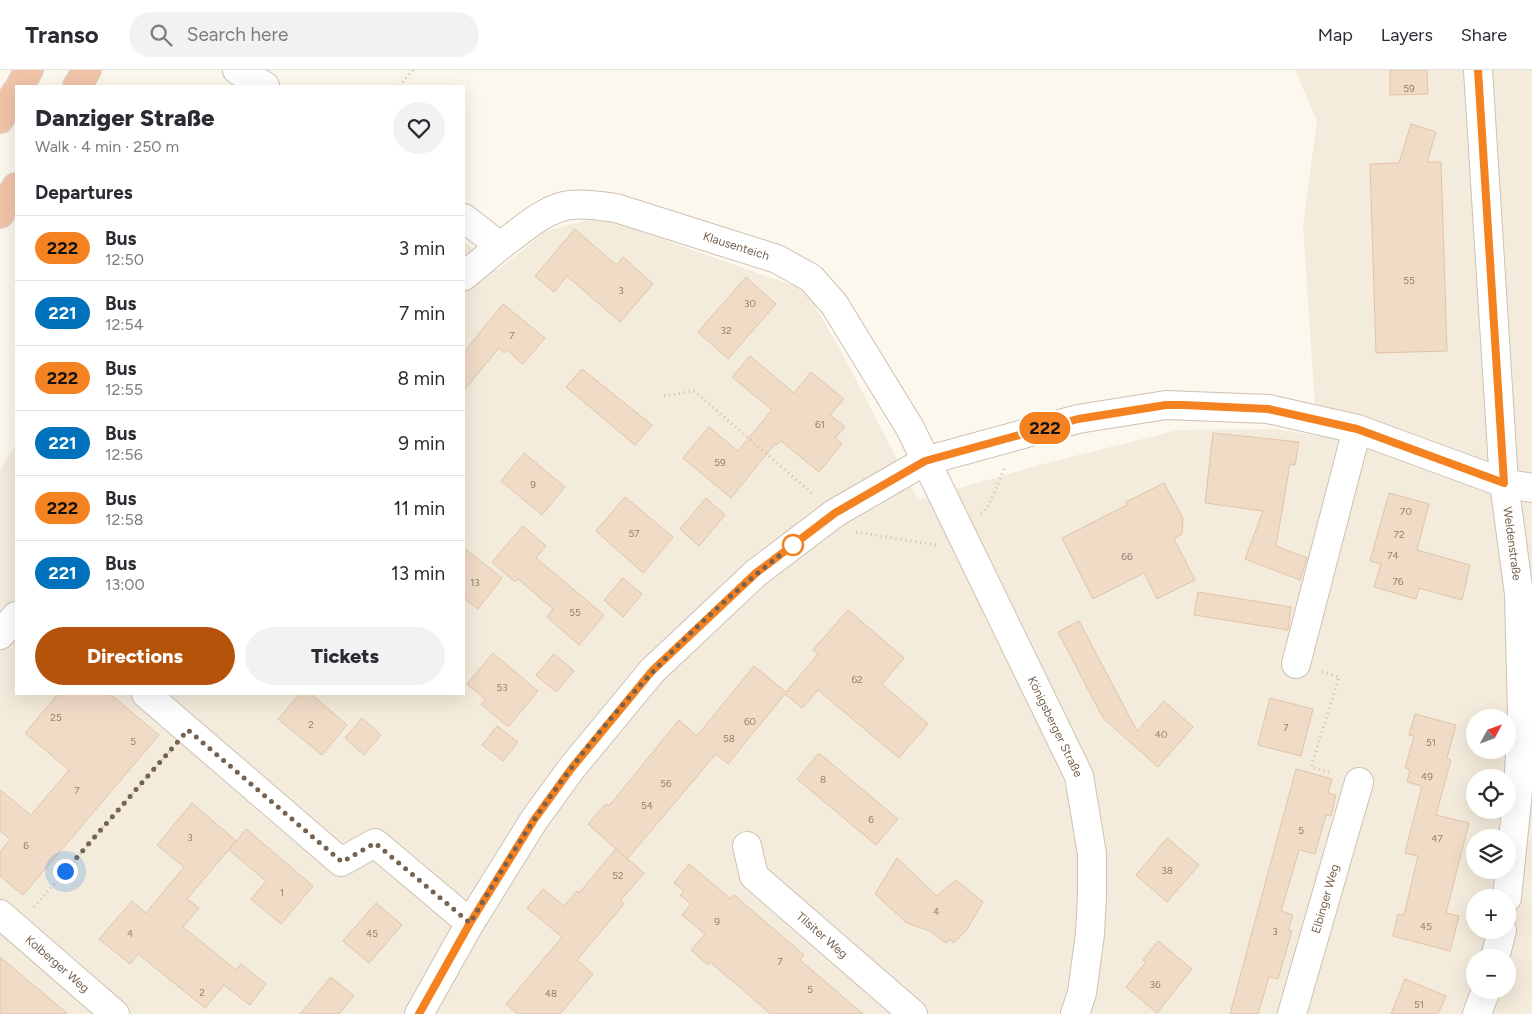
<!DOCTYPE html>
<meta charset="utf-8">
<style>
body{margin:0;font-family:Figtree,sans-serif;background:#f2f2f3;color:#2b2b33;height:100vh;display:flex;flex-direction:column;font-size:19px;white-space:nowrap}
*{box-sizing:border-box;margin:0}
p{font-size:16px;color:#7c7c81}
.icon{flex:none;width:28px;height:28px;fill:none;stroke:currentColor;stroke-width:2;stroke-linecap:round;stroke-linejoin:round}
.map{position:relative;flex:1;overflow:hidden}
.panel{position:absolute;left:15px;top:15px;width:450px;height:610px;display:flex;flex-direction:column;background:#fff;border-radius:0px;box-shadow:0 5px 20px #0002}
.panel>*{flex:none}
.badge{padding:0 10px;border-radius:16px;font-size:18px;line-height:32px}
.needle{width:32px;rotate:49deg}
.buttons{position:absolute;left:1466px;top:639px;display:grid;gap:10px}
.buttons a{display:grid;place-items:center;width:50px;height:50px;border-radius:50%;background:#fff;box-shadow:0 5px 20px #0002;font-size:25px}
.you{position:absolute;width:25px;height:25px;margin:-12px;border:4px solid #fff;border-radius:50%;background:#1a73e8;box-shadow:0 0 0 8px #1a73e833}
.map>.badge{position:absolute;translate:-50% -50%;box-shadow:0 0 0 2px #fff}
h2{padding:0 20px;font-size:19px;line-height:45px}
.round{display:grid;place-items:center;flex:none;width:52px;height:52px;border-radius:26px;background:#f2f2f3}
.head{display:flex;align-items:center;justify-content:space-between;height:85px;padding:0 20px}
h1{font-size:24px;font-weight:800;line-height:38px}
.action{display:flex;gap:10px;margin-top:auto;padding:10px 20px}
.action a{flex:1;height:58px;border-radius:30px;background:#b45309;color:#fff;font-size:20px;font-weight:800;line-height:58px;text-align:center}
.action a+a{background:#f2f2f3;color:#2b2b33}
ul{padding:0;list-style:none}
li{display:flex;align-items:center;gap:15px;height:65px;padding:0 20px;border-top:1px solid #e1e1e2}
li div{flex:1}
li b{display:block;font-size:19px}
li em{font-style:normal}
li .badge{min-width:55px;font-weight:700;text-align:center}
header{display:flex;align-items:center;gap:30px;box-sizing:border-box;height:70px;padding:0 25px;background:#fff;border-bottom:1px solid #e1e1e2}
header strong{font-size:24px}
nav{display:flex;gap:28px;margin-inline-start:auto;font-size:18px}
.search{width:350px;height:45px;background:#f2f2f3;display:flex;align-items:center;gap:12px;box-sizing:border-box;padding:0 18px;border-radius:28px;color:#7c7c81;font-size:19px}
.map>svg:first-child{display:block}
.residential{fill:#f3ebdb;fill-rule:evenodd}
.building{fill:#f0dbc6;stroke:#e1c4a7}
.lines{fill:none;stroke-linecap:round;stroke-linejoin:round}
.minor-casing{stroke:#cec1b2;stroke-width:30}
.highway-casing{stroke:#dbd6d2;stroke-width:30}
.path{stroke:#d5bfa8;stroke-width:3;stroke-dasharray:1 4;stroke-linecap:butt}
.minor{stroke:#fff;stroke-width:28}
.highway{stroke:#f1c4a8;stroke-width:28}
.line-casing{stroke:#fff;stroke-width:11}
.line{stroke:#f58220;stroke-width:8}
.walk{stroke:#766250;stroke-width:5;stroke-dasharray:0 9}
.stop-dot{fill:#fff;stroke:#f58220;stroke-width:2.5}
.labels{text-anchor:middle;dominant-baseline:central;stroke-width:4;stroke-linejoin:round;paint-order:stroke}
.number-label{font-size:10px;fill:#94806e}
.street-label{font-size:12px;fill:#766250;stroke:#fefbf3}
</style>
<header>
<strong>Transo</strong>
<div class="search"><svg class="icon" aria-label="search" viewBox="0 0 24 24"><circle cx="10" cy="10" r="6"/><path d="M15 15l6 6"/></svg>Search here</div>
<nav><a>Map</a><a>Layers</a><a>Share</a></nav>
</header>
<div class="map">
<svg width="1532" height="944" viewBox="0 0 1532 944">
<rect width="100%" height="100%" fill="#fcf8ed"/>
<path class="residential" d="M1295,0H1532V944H0V400L16,374V624H464V172L498,200L546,161L599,147L806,220L848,294L918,430L1047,393L1178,360L1276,359L1317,366L1303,156L1317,51ZM1475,648H1508V680H1475ZM1475,708H1508V740H1475ZM1475,768H1508V800H1475ZM1475,828H1508V860H1475ZM1475,888H1508V920H1475Z"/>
<g class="building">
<path d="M1390,0H1427L1428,24L1390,25Z"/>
<path d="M1411,54L1436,62L1427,92H1441L1447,281L1376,283L1370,94L1399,93Z"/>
<path d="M575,159L616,195L623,187L653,214L620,252L567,206L554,222L535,206Z"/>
<path d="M746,207L776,234L728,289L698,262Z"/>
<path d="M503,234L545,268L523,294L507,280L504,283L499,278L464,320V282Z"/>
<path d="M750,286L794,323L811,302L844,329L830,345L845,357L835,368L842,374L819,402L781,371L777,375L775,374L731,428L683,388L709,357L738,381L772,340L732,307Z"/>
<path d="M582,299L652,355L635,375L566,317Z"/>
<path d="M1213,363L1299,372L1295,395L1290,394L1276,476L1307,488L1300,510L1245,489L1263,441L1205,433Z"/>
<path d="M524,383L565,417L542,445L501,411Z"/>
<path d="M1164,413L1183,448L1182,464L1174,469L1195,510L1157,529L1144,503L1093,529L1062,468L1127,435L1126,432Z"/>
<path d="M1389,423L1429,434L1417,480L1470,495L1462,530L1419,518L1416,529L1374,517L1381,494L1370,491Z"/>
<path d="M625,427L673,467L643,503L596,461Z"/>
<path d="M706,428L725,445L699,476L680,459Z"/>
<path d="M523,456L546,476L536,488L604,545L579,575L547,547L553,539L518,509L515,512L492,492Z"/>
<path d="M464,478L502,508L478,539L464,528Z"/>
<path d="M623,508L642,524L623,547L604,530Z"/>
<path d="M1198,522L1291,537L1288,560L1194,545Z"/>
<path d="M848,540L904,588L882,614L928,654L899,688L818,620L802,638L785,624L728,694L716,684L627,789L588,754L606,734L609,736L679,650L697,666L754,596L786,622L818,584L813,580Z"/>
<path d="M1079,551L1137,661L1164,631L1193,657L1158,697L1103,648L1058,562Z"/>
<path d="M493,583L538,621L508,657L481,634L485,629L467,614Z"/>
<path d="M554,584L574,601L556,622L536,605Z"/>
<path d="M58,624H110L159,665L23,825L0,806V782L10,769L0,761V720L31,745L69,700L25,663Z"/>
<path d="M300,624H311L347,655L322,685L278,649Z"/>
<path d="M1270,628L1313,639L1301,686L1258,675Z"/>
<path d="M1415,644L1456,655L1447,688L1451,690L1436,745L1469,753L1446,843L1459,846L1450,881L1393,866L1398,844L1404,845L1418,786L1405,783L1422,716L1407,712L1410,700L1405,698L1414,666L1409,665Z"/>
<path d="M362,648L381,665L364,685L345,668Z"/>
<path d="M497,656L518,672L503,691L482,675Z"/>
<path d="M819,683L898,749L876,775L797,709Z"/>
<path d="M1296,699L1332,709L1328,723L1336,725L1331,746L1326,745L1315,784L1299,780L1281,841L1293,845L1288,860L1292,861L1278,909L1269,907L1258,944H1230Z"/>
<path d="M192,733L236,771L187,829L199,838L183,857L236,900L241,894L266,914L250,935L224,915L205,938L138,884L130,894L99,869L132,831L146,843L184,797L157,775Z"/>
<path d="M246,759L313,816L281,854L251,829L266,811L229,780Z"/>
<path d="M1167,768L1199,795L1167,832L1136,805Z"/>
<path d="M616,779L644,803L620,831L624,834L577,890L593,904L560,944H518L506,934L562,867L527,838L543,819L564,836L577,821L579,823Z"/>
<path d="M897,788L937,826L956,810L983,832L966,861L953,873L950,869L946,873L930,861L907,853L875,824Z"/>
<path d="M689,794L731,829L734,825L804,885L800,890L863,944H771L710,892L708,895L691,880L705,864L682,845L691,834L680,825L684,821L674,813Z"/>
<path d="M376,833L402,855L369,893L343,871Z"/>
<path d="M1158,871L1192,899L1157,943L1126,917L1146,892L1143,890Z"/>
<path d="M0,887L68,944H0Z"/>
<path d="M331,907L354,926L339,944H300Z"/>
<path d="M1405,909L1446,926L1438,944H1391Z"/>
</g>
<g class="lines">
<g class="minor-casing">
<g id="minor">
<path d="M237,0L265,16"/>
<path id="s1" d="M1478,0L1504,413L1519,524L1522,646L1518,721L1507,828"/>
<path id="s2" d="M464,148L500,176C521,161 545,138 570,135C585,133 601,136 616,138L777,189L811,208L834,234L910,358L1079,706L1092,784V825L1090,864L1082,923L1075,944"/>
<path d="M464,206L500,176"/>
<path d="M0,565L16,546"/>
<path d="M1296,594L1357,359"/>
<path d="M146,624L341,792L375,773L470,853"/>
<path id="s3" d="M747,776L754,806L913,944"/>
<path id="s4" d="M0,844L115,944"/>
<path d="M1495,888L1502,860"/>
<path d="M419,944L470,853L534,750L571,699L652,601L756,503L835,443L925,391L1078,349L1166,335L1268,339L1357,359L1504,413L1532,418"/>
<path id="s5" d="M1292,944L1359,712"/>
<path d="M1477,944L1486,920"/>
</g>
</g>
<g class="highway-casing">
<g id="highway">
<path d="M20,16L29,0"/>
<path d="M77,16L87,0"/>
<path d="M0,49L16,22"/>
<path d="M0,144L16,117"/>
</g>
</g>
<g class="path">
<path d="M399,16L413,0"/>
<path d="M664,326L694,321L814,425"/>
<path d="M981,444L989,435L1004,399"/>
<path d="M856,462L936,475"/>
<path d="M1322,602L1339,607L1311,697L1333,704"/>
<path d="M34,837L170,681"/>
</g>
<use href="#minor" class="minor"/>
<use href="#highway" class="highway"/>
</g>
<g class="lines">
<g class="line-casing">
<path id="line" d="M419,944L470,853L534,750L571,699L652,601L756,503L835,443L925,391L1078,349L1166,335H1183L1268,339L1357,359L1504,413L1478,0"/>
</g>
<use href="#line" class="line"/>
<path class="walk" d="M65,801L188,660L342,792L375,773L470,853C491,818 512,783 534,750C606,644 695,549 797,472L793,475"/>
</g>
<circle class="stop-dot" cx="793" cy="475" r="10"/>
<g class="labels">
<g class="number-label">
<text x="1409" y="18">59</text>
<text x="1409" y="210">55</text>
<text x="621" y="220">3</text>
<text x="750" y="233">30</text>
<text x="726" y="260">32</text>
<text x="512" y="265">7</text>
<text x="820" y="354">61</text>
<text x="720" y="392">59</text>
<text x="533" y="414">9</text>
<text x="1406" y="441">70</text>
<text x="634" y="463">57</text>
<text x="1399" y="464">72</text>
<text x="1393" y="485">74</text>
<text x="1127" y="486">66</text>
<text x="1398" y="511">76</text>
<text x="475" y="512">13</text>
<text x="575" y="542">55</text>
<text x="857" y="609">62</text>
<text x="502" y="617">53</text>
<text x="56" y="647">25</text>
<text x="750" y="651">60</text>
<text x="311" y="654">2</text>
<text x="1286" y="657">7</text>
<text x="1161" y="664">40</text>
<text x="729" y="668">58</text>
<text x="133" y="671">5</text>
<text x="1431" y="672">51</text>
<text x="1427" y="706">49</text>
<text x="823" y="709">8</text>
<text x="666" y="713">56</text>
<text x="77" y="720">7</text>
<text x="647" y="735">54</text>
<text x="871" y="749">6</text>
<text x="1301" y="760">5</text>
<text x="190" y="767">3</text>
<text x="1437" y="768">47</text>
<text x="26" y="775">6</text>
<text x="1167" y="800">38</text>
<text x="618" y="805">52</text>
<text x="282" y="822">1</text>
<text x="936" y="841">4</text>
<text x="717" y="851">9</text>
<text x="1426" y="856">45</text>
<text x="1275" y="861">3</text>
<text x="130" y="863">4</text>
<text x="372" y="863">45</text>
<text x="780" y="891">7</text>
<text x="1155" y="914">36</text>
<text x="810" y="919">5</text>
<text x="202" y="922">2</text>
<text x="551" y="923">48</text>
<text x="1419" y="934">51</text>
</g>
<g class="street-label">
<text stroke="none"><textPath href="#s2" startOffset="300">Klausenteich</textPath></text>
<text stroke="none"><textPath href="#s1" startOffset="475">Weldenstraße</textPath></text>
<text stroke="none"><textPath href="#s2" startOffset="894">Königsberger Straße</textPath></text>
<text stroke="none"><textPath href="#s5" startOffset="120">Elbinger Weg</textPath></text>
<text stroke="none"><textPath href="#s3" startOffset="121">Tilsiter Weg</textPath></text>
<text stroke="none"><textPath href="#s4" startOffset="76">Kolberger Weg</textPath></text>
</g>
</g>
</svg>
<div class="buttons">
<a><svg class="needle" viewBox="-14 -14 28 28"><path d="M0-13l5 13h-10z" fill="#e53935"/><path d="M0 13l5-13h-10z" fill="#7c7c81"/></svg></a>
<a><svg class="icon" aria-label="locate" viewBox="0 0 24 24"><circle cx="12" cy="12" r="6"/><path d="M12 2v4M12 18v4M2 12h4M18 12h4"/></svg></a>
<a><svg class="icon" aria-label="layers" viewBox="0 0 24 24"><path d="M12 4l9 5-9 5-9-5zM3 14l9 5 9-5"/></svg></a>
<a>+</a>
<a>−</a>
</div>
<div class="you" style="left:65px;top:801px"></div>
<b class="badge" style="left:1045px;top:358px;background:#f58220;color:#111">222</b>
<section class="panel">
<div class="head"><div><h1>Danziger Straße</h1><p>Walk · 4 min · 250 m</p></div><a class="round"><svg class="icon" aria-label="heart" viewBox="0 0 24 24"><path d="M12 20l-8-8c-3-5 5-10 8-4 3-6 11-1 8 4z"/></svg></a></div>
<h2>Departures</h2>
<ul>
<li><span class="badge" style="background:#f58220;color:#111">222</span><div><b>Bus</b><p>12:50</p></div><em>3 min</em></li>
<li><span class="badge" style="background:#0072bc;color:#fff">221</span><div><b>Bus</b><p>12:54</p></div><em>7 min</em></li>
<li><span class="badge" style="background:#f58220;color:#111">222</span><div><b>Bus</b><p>12:55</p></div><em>8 min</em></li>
<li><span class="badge" style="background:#0072bc;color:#fff">221</span><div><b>Bus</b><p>12:56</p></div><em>9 min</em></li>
<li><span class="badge" style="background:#f58220;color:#111">222</span><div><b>Bus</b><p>12:58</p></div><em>11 min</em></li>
<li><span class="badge" style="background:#0072bc;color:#fff">221</span><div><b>Bus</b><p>13:00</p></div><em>13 min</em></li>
</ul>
<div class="action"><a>Directions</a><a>Tickets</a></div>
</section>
</div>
